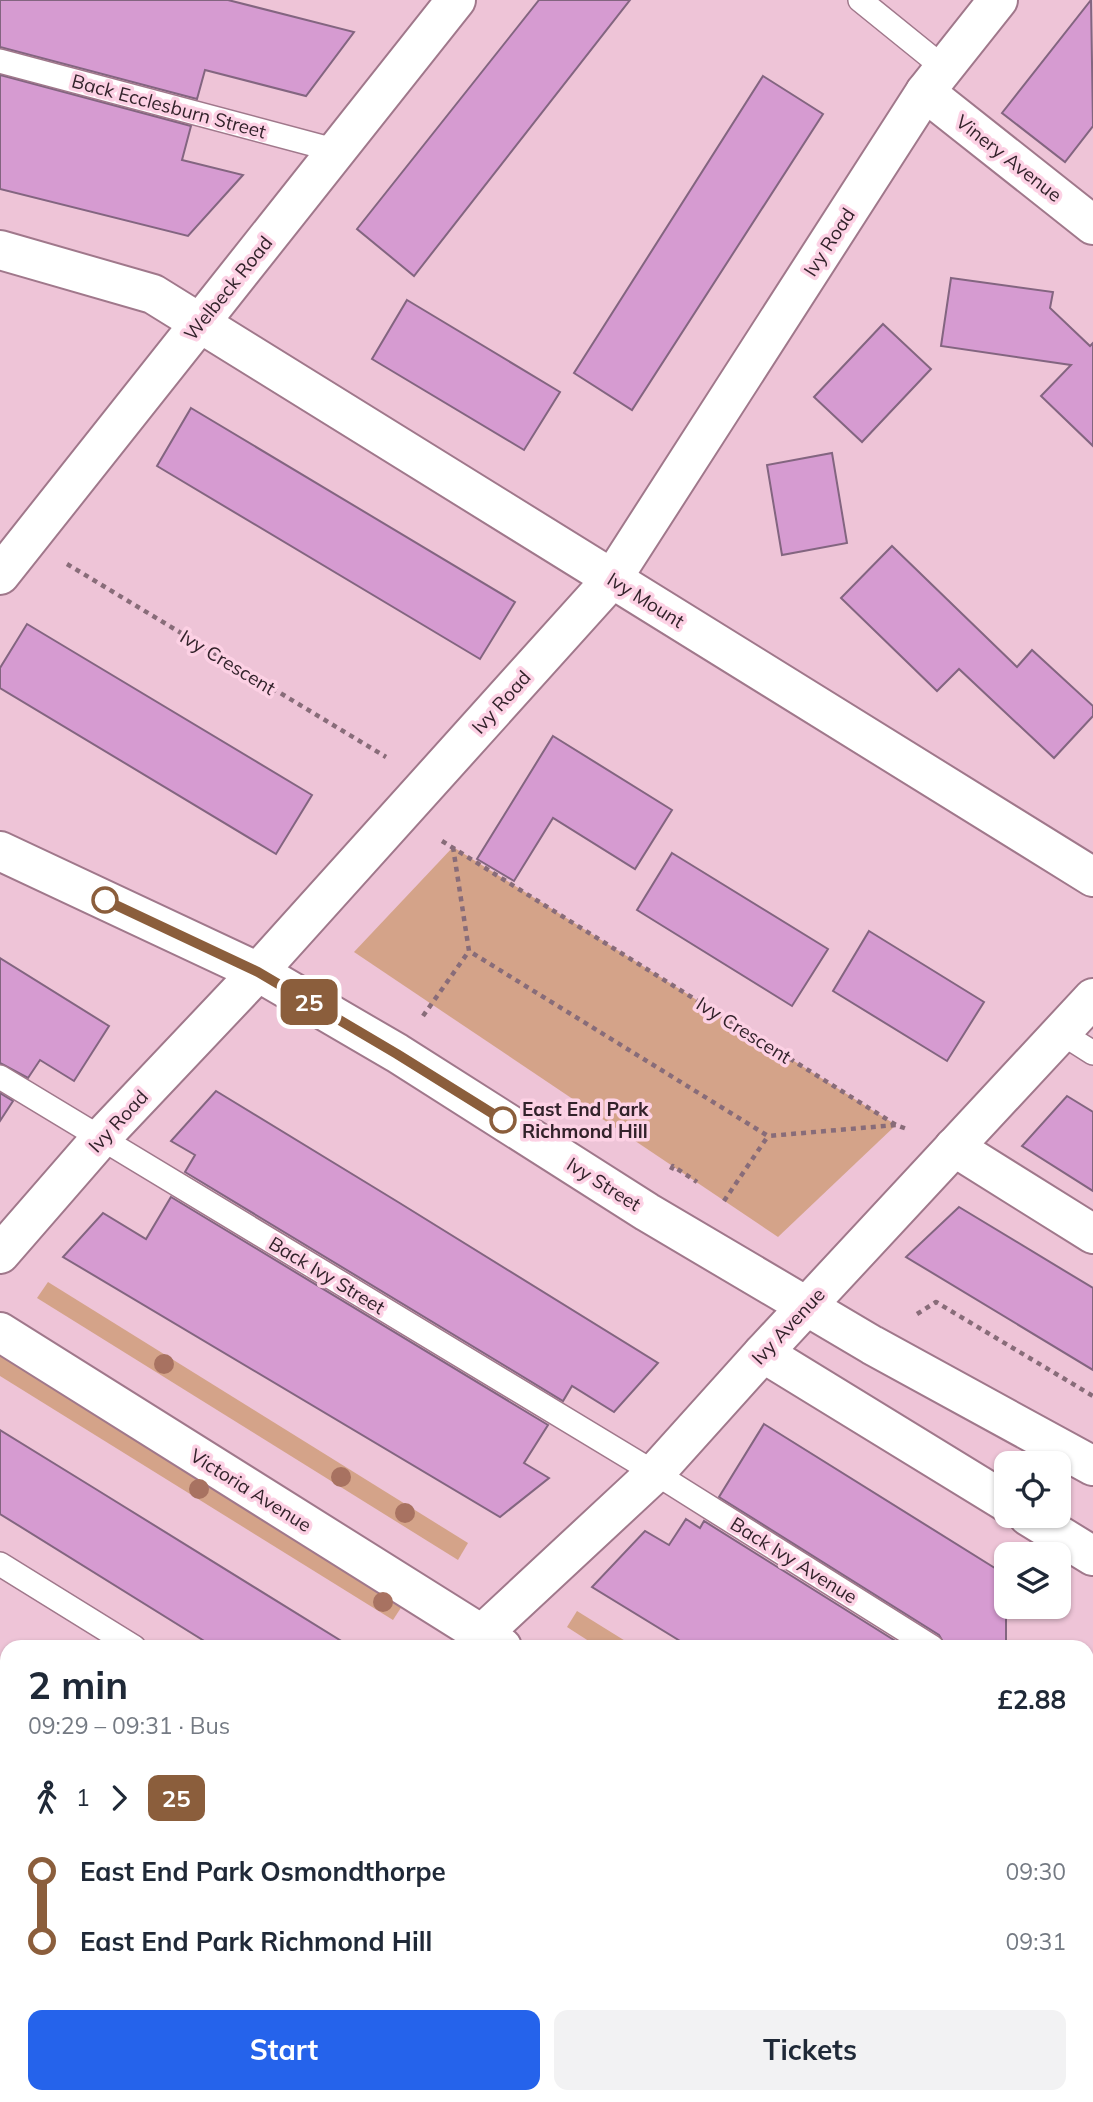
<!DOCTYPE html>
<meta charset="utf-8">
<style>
body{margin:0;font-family:Mulish,sans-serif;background:#f2f2f3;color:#1f2937;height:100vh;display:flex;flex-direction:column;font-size:26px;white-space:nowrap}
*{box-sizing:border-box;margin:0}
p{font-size:23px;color:#747a83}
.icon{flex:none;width:38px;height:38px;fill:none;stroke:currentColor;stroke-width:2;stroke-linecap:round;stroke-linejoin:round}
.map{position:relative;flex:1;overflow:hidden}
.sheet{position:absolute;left:0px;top:1640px;width:1094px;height:464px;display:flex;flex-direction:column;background:#fff;border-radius:21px 21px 0 0;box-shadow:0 2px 5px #0004}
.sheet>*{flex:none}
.badge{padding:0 14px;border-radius:10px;font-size:24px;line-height:46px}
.controls{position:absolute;left:994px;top:1451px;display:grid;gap:14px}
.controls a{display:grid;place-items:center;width:77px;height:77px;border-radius:14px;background:#fff;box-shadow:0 2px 5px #0004;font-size:35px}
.map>.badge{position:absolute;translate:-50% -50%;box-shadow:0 0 0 4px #fff}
.legs{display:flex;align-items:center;gap:10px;height:77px;padding:0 28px;font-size:23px}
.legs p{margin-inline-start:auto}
.overview{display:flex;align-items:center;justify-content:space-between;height:119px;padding:0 28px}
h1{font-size:38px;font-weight:700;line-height:52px}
.cta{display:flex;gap:14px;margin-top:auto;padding:14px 28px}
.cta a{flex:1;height:80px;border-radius:14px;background:#2563eb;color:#fff;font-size:28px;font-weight:700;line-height:80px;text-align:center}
.cta a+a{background:#f2f2f3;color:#1f2937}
ul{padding:0 28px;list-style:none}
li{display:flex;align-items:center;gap:24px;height:70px;font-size:26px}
li i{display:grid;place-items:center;width:10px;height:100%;margin:0 9px;background:currentColor}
li i::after{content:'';width:18px;height:18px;margin:-9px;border:5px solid;border-radius:50%;background:#fff}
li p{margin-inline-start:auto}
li:first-child i{background:linear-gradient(#0000 50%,currentColor 0)}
li:last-child i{background:linear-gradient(currentColor 50%,#0000 0)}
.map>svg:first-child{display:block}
.green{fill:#d4a389}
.building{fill:#d69bd1;stroke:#836580;stroke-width:2}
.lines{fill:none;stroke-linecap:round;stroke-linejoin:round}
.service-casing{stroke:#a0788b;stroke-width:26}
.minor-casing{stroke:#a0788b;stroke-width:42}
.tertiary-casing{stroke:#a0788b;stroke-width:42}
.path{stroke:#886c79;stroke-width:4.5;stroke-dasharray:5 5;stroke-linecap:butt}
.service{stroke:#fff;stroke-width:23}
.minor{stroke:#fff;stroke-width:38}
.tertiary{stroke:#fff;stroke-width:38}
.tree{fill:#a87261}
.line-1-casing{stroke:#fff;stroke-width:16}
.line-1{stroke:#8b5e3c;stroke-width:10}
.stop-1-dot{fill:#fff;stroke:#8b5e3c;stroke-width:3.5}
.labels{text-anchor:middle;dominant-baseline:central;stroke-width:7;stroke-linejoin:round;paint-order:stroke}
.street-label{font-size:19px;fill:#32222a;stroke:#fcd1e4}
.stop-label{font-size:19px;font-weight:bold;fill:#32222a;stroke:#fcd1e4;text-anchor:start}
</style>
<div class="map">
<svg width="1093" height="2102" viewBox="0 0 1093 2102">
<rect width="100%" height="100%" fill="#eec4d7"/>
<g class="green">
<path d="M453,847L896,1125L778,1237L354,952Z"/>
<path d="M48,1282L468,1543L458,1560L37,1298Z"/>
<path d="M0,1352L404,1603L393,1620L0,1376Z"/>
<path d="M577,1611L635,1647H598L567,1627Z"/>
</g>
<g class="building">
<path d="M0,0H228L354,32L306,96L205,70L197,99L0,47Z"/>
<path d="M539,0H630L414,276L357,229Z"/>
<path d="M1091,0L1093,126L1065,162L1002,113Z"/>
<path d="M0,75L191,126L182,160L243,175L188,236L0,189Z"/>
<path d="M763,76L823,114L632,410L574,373Z"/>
<path d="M951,278L1053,292L1050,308L1090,346L1093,343V446L1041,396L1071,365L941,346Z"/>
<path d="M407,300L560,392L524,450L372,359Z"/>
<path d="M883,324L931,369L862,442L814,397Z"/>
<path d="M191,408L515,602L480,659L157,466Z"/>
<path d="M832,453L847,543L782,555L767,465Z"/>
<path d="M892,546L1017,667L1032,650L1093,706V716L1054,758L959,669L937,691L841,598Z"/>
<path d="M27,624L312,795L276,854L0,688V668Z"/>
<path d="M553,736L672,810L635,869L553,818L514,881L477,859Z"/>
<path d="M672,853L828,949L792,1006L637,910Z"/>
<path d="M869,931L984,1002L947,1061L833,991Z"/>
<path d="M0,958L109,1026L74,1081L40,1060L28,1078L0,1063Z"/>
<path d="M216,1091L398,1202L658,1363L614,1412L572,1386L563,1401L185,1172L195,1155L171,1141Z"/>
<path d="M0,1093L13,1101L0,1121Z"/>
<path d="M1067,1096L1093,1112V1191L1022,1146Z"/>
<path d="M171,1197L548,1425L524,1463L549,1478L500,1517L63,1257L103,1213L146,1239Z"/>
<path d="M959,1207L1093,1288V1370L906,1257Z"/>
<path d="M764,1424L1006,1575V1647H946L939,1635L719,1497Z"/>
<path d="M0,1430L94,1488L351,1647H214L0,1514Z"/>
<path d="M686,1519L700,1528L704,1521L905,1647H690L592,1587L645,1531L669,1545Z"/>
</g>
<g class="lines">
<g class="service-casing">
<g id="service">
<path d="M860,0L944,68"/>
<path d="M0,61L338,151"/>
<path d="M1060,1032L1093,1053"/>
<path d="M0,1077L655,1473L932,1647"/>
<path d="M0,1564L134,1647"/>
<path d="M1087,1744L1093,1748"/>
<path d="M0,1917L7,1922"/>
<path d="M284,2096L293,2102"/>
<path d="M859,2096L868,2102"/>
</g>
</g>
<g class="minor-casing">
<g id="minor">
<path d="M925,92L1093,225"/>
<path d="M0,250L153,294L1093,877"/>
<path d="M0,575L456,0"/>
<path d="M954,1147L1093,1234"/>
<path d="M0,1254L100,1139L258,972L612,579L925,92L998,0"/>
<path d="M0,1332L502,1647"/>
<path d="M763,1353L1006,1502"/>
<path d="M1028,1516L1093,1556"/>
<path d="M476,1647L482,1634L655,1473L763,1353L1093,998"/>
<path d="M0,1737L7,1741"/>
<path d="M1087,2000L1093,2004"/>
<path d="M578,2096L587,2102"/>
<path d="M240,2102L243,2096"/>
</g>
</g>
<g class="tertiary-casing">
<path id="tertiary" d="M0,851L258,972L397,1053L647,1212L872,1345L1093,1466"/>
</g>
<g class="path">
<path d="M67,564L386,757"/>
<path d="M442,841L896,1125L907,1129"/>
<path d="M453,847L469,951L768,1136L896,1125"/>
<path d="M423,1016L469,951"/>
<path d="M671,1170L673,1166L697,1182"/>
<path d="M724,1201L768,1136"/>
<path d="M917,1314L936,1302L1093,1396"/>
</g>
<use href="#service" class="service"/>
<use href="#minor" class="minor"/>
<use href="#tertiary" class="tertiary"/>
</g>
<g class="tree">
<circle cx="164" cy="1364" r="10"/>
<circle cx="341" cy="1477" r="10"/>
<circle cx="199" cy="1489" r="10"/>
<circle cx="405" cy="1513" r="10"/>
<circle cx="383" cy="1602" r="10"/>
</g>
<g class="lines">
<g class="line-1-casing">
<path id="line-1" d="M105,900L258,972L397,1054L503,1120"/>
</g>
<use href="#line-1" class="line-1"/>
</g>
<g class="stop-1-dot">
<circle cx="105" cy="900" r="12"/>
<circle cx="503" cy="1120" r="12"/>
</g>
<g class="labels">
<g class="street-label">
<text transform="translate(169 106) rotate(15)">Back Ecclesburn Street</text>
<text transform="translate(1009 158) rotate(38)">Vinery Avenue</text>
<text transform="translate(829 242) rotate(-57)">Ivy Road</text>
<text transform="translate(228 288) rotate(-51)">Welbeck Road</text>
<text transform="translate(646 600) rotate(32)">Ivy Mount</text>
<text transform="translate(228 662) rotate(31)">Ivy Crescent</text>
<text transform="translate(501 702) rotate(-48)">Ivy Road</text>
<text transform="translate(744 1030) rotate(32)">Ivy Crescent</text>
<text transform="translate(118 1121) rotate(-47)">Ivy Road</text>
<text transform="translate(604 1184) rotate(32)">Ivy Street</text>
<text transform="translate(327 1275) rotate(31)">Back Ivy Street</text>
<text transform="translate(788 1326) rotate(-47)">Ivy Avenue</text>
<text transform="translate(251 1490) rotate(32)">Victoria Avenue</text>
<text transform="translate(794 1560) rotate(32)">Back Ivy Avenue</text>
</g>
<g class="stop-label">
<text x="522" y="1109">East End Park<tspan x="522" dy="22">Richmond Hill</tspan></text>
</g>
</g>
</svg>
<div class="controls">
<a><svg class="icon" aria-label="locate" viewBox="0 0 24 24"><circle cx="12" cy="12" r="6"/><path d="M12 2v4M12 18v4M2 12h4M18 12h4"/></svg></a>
<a><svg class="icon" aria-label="layers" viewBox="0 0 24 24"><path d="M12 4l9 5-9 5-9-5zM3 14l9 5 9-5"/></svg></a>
</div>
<b class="badge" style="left:309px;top:1002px;background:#8b5e3c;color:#fff">25</b>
<section class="sheet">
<div class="overview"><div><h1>2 min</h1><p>09:29 – 09:31 · Bus</p></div><b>£2.88</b></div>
<div class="legs"><svg class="icon" aria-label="walk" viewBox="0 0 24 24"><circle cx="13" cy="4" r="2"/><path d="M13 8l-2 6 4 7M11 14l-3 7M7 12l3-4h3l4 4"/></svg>1<svg class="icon" aria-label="forward" viewBox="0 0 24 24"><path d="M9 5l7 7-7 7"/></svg><b class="badge" style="background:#8b5e3c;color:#fff">25</b></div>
<ul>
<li><i style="color:#8b5e3c"></i><b>East End Park Osmondthorpe</b><p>09:30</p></li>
<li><i style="color:#8b5e3c"></i><b>East End Park Richmond Hill</b><p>09:31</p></li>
</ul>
<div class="cta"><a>Start</a><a>Tickets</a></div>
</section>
</div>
